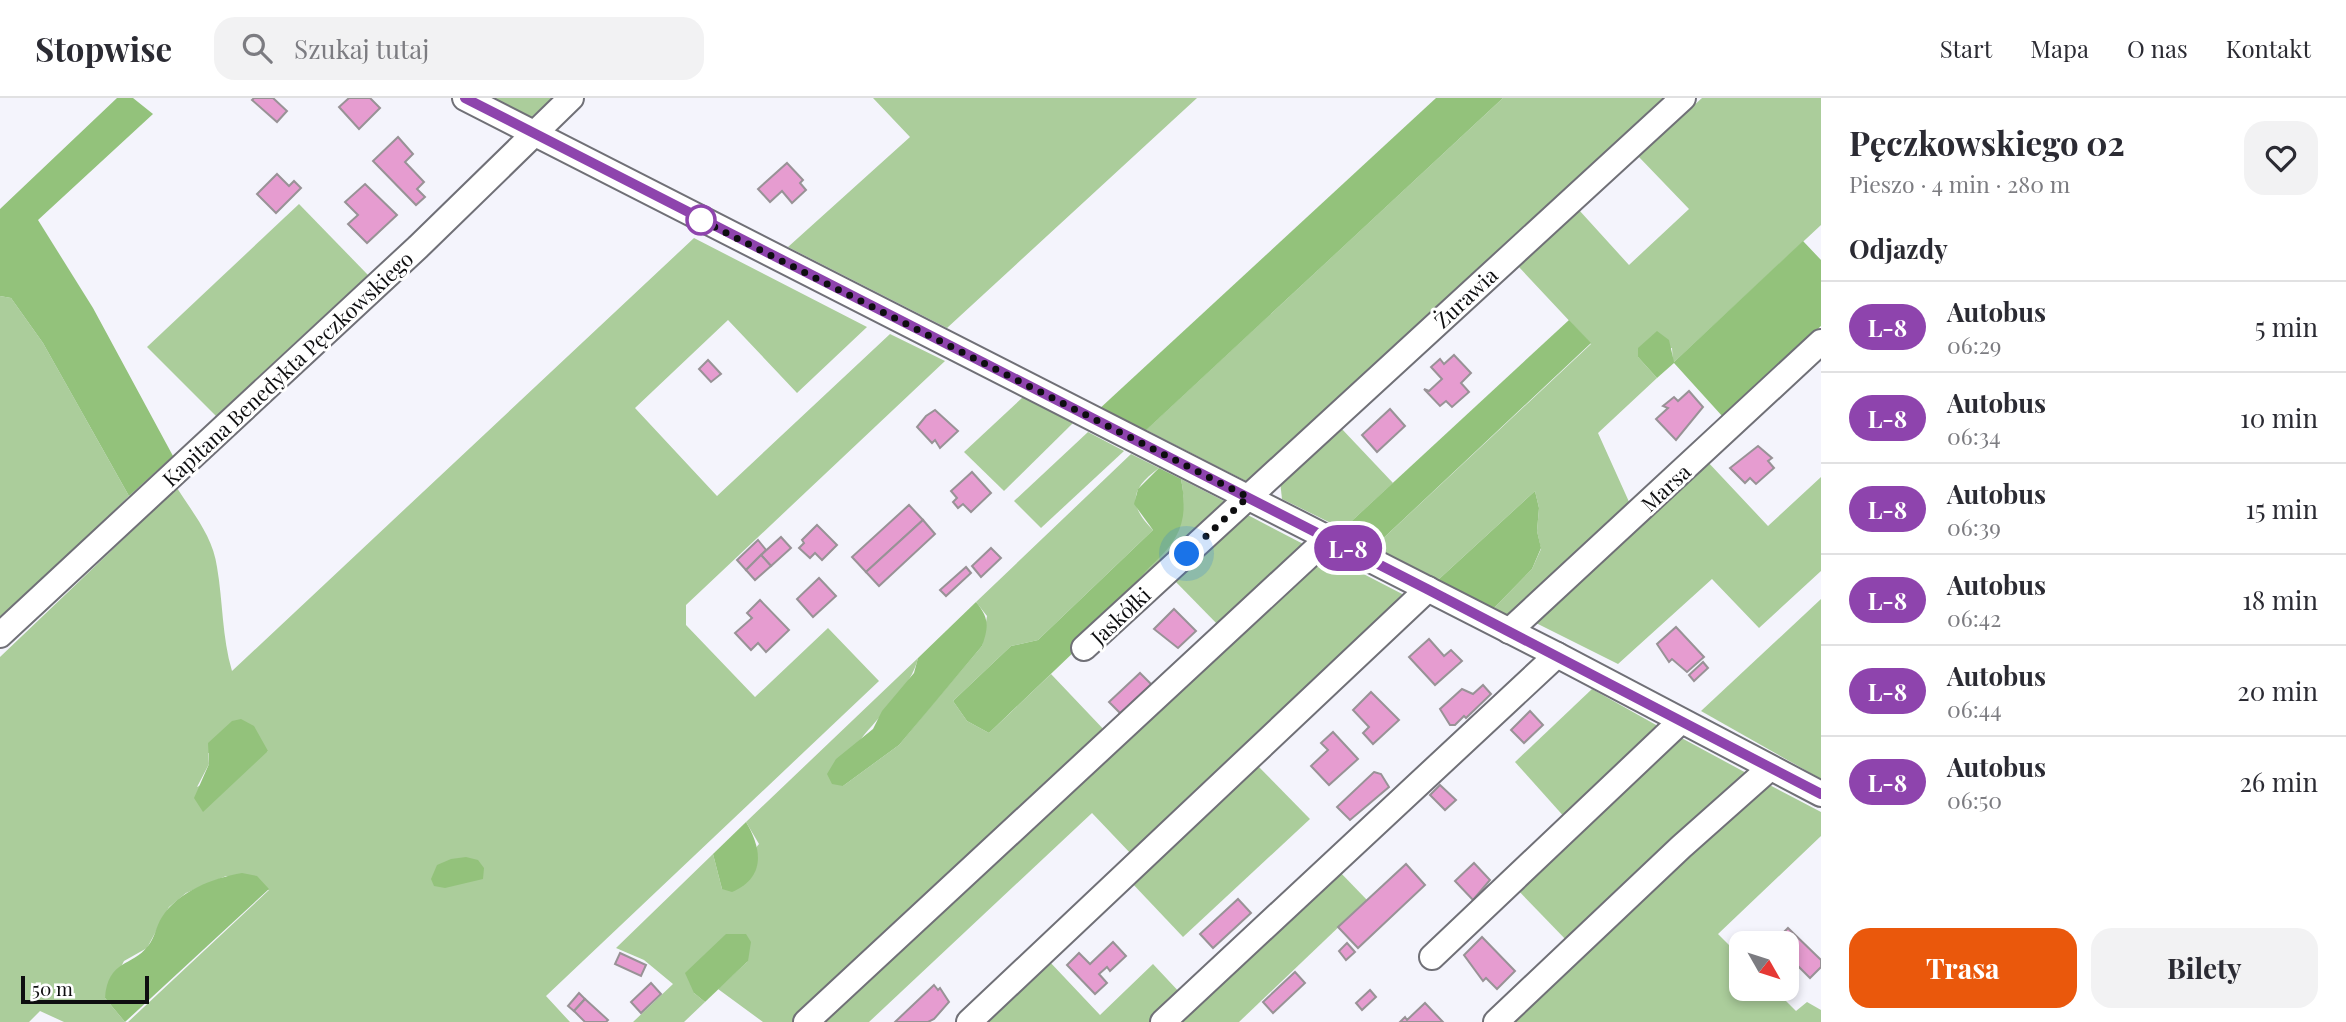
<!DOCTYPE html>
<html lang="pl">
<meta charset="utf-8">
<style>
body{margin:0;font-family:"Playfair Display",serif;background:#f2f2f3;color:#2b2b33;height:100vh;display:flex;flex-direction:column;font-size:26px;white-space:nowrap}
*{box-sizing:border-box;margin:0}
p{font-size:23px;color:#7c7c81}
.icon{flex:none;width:38px;height:38px;fill:none;stroke:currentColor;stroke-width:2;stroke-linecap:round;stroke-linejoin:round}
.map{position:relative;flex:1;overflow:hidden}
.drawer{display:flex;flex-direction:column;background:#fff;width:525px}
.drawer>*{flex:none}
.badge{padding:0 14px;border-radius:23px;font-size:24px;line-height:46px}
.needle{width:46px;rotate:129deg}
.tools{position:absolute;left:1729px;top:833px;display:grid;gap:14px}
.tools a{display:grid;place-items:center;width:70px;height:70px;border-radius:14px;background:#fff;box-shadow:0 4px 10px #0003;font-size:35px}
.scale{position:absolute;left:21px;bottom:18px;width:128px;box-sizing:border-box;padding-left:7px;border:4px solid #0e0e10;border-top:0;font-size:19px;line-height:24px;white-space:nowrap;color:#0e0e10;-webkit-text-stroke:5px #fff;paint-order:stroke}
.you{position:absolute;width:35px;height:35px;margin:-18px;border:5px solid #fff;border-radius:50%;background:#1a73e8;box-shadow:0 0 0 10px #1a73e833}
.map>.badge{position:absolute;translate:-50% -50%;box-shadow:0 0 0 4px #fff}
h2{padding:0 28px;font-size:26px;line-height:63px}
.round{display:grid;place-items:center;flex:none;width:74px;height:74px;border-radius:21px;background:#f2f2f3}
.headline{display:flex;align-items:center;justify-content:space-between;height:119px;padding:0 28px}
h1{font-size:33px;font-weight:700;line-height:52px}
.action{display:flex;gap:14px;margin-top:auto;padding:14px 28px}
.action a{flex:1;height:80px;border-radius:21px;background:#ea580c;color:#fff;font-size:28px;font-weight:700;line-height:80px;text-align:center}
.action a+a{background:#f2f2f3;color:#2b2b33}
ul{padding:0;list-style:none}
li{display:flex;align-items:center;gap:21px;height:91px;padding:0 28px;border-top:2px solid #e1e1e2}
li div{flex:1}
li b{display:block;font-size:26px}
li em{font-style:normal}
li .badge{min-width:77px;font-weight:700;text-align:center}
header{display:flex;align-items:center;gap:42px;box-sizing:border-box;height:98px;padding:0 35px;background:#fff;border-bottom:2px solid #e1e1e2}
header strong{font-size:33px}
nav{display:flex;gap:38px;margin-inline-start:auto;font-size:24px}
.search{width:490px;height:63px;background:#f2f2f3;display:flex;align-items:center;gap:18px;box-sizing:border-box;padding:0 24px;border-radius:21px;color:#7c7c81;font-size:26px}
main{display:flex;flex:1;min-height:0}
.map>svg:first-child{display:block}
.green{fill:#abcd9b;fill-rule:evenodd}
.forest{fill:#93c27b}
.building{fill:#e69cd0;stroke:#989296;stroke-width:2}
.lines{fill:none;stroke-linecap:round;stroke-linejoin:round}
.minor-casing{stroke:#707077;stroke-width:28}
.minor{stroke:#fff;stroke-width:24}
.line-casing{stroke:#fff;stroke-width:16}
.line{stroke:#8e44ad;stroke-width:10}
.walk{stroke:#0e0e10;stroke-width:7;stroke-dasharray:0 12.6}
.stop-dot{fill:#fff;stroke:#8e44ad;stroke-width:3.5}
.labels{text-anchor:middle;dominant-baseline:central;stroke-width:6;stroke-linejoin:round;paint-order:stroke}
.street-label{font-size:21px;fill:#0e0e10;stroke:#fff}
</style>
<header>
<strong>Stopwise</strong>
<div class="search"><svg class="icon" aria-label="search" viewBox="0 0 24 24"><circle cx="10" cy="10" r="6"/><path d="M15 15l6 6"/></svg>Szukaj tutaj</div>
<nav><a>Start</a><a>Mapa</a><a>O nas</a><a>Kontakt</a></nav>
</header>
<main>
<div class="map">
<svg width="1821" height="924" viewBox="0 0 1821 924">
<rect width="100%" height="100%" fill="#f4f4fc"/>
<g class="green">
<path d="M484,0H553L528,22Z"/>
<path d="M873,0H1197L947,230L788,149L910,39Z"/>
<path d="M1503,0H1670L1252,386L1146,332Z"/>
<path d="M1702,0H1821V127L1673,265L1672,250L1638,259L1657,280L1598,335L1630,406L1504,520L1493,511L1532,471L1541,451L1537,433L1539,410L1535,393L1438,482L1374,449L1591,246L1518,168L1579,112L1629,167L1689,111L1638,58Z"/>
<path d="M299,106L368,177L216,318L147,249Z"/>
<path d="M694,140L867,229L797,295L728,222L635,310L717,398L890,236L945,263L686,507V527L755,599L828,530L879,583L546,898L570,924H128L269,792L226,778L186,795L169,809L147,850L124,863L105,900L125,924H64L40,913L29,924H0V559L177,390C193,415 213,439 217,469C223,504 222,539 232,573ZM268,653L197,689L209,666L208,655Z"/>
<path d="M0,198L11,200L43,245L129,398L0,524Z"/>
<path d="M1023,299L1073,325L1004,393L964,354Z"/>
<path d="M1340,329L1393,385L1343,431L1282,401L1280,383Z"/>
<path d="M1088,334L1124,353L1041,430L1014,403Z"/>
<path d="M1131,356L1159,370C1130,391 1128,407 1153,432L1038,542L1011,548L953,603L967,623L989,635L1051,576L1108,636L800,924H763L718,891L748,863L694,895L705,904L684,924H633L673,886L644,862L616,850L713,756L722,791L759,746L746,724L918,560C912,588 879,618 861,641C852,653 848,674 843,688L899,647L931,608L982,548L987,518L976,504Z"/>
<path d="M1706,362L1768,428L1821,379V473L1759,530L1712,481L1618,566L1532,523Z"/>
<path d="M1181,381L1224,403L1227,408L1121,509C1145,458 1195,451 1181,381Z"/>
<path d="M1242,414L1309,449L1222,531L1173,481Z"/>
<path d="M1321,454L1408,499L1132,757L1092,715L869,924H817Z"/>
<path d="M1821,501V681L1701,613Z"/>
<path d="M1592,591L1665,632L1567,722L1515,664Z"/>
<path d="M1676,637L1750,677L1569,845L1513,787Z"/>
<path d="M1255,665L1310,721L1183,839L1130,783Z"/>
<path d="M1762,683L1821,714V738L1718,836L1741,859V891H1774L1796,913L1807,904L1821,912V924H1505Z"/>
<path d="M1337,771L1367,802L1239,924H1173Z"/>
<path d="M1048,862L1100,917L1153,866L1182,897L1153,924H983Z"/>
</g>
<g class="forest">
<path d="M117,0H133L153,16L38,122L93,210L173,358L129,398L43,245L11,200L0,198V111Z"/>
<path d="M1436,0H1503L1142,336L1097,313Z"/>
<path d="M1803,143L1821,162V228L1723,319L1674,265L1657,280L1638,259V250L1657,233L1669,242L1674,264Z"/>
<path d="M1569,222L1591,245L1374,449L1343,431Z"/>
<path d="M1159,370L1181,381C1196,455 1147,454 1121,509L989,635L967,623L953,603L1011,548L1038,542L1153,432L1134,406L1138,391Z"/>
<path d="M1535,393L1539,410L1537,433L1541,450L1532,471L1493,511L1438,482Z"/>
<path d="M976,504C989,520 989,528 982,548L899,647L843,688L832,686L827,676L836,661L873,631L882,613L914,575L918,560Z"/>
<path d="M241,621L254,628L268,653L203,714L194,700L209,666L208,645L232,623Z"/>
<path d="M746,724C762,751 766,779 732,794L722,791L713,756Z"/>
<path d="M466,759L478,762L484,770L483,781L445,790L434,788L431,781L437,767L451,761Z"/>
<path d="M242,775L257,778L269,791L125,924L105,900C108,861 132,869 148,848C155,840 156,828 162,819C179,793 213,780 242,775Z"/>
<path d="M726,836H746L751,844L748,863L705,904L694,895L685,875Z"/>
</g>
<g class="building">
<path d="M254,0H273L287,13L277,24L252,2Z"/>
<path d="M349,0H370L380,10L359,31L339,9Z"/>
<path d="M398,39L413,56L405,64L424,84L417,91L425,99L416,107L373,63Z"/>
<path d="M787,65L803,82L800,85L806,92L792,105L782,93L770,104L758,91Z"/>
<path d="M277,76L289,88L294,83L301,90L276,115L257,96Z"/>
<path d="M365,86L397,117L367,145L348,126L358,117L345,104Z"/>
<path d="M1454,257L1471,275L1461,285L1469,294L1452,309L1446,303L1440,308L1424,291L1429,293L1442,281L1431,269L1440,261L1444,266Z"/>
<path d="M708,262L721,276L711,284L699,271Z"/>
<path d="M1689,293L1703,309L1676,342L1656,321L1668,310L1663,308L1674,299L1678,303Z"/>
<path d="M1390,311L1405,328L1377,354L1362,337Z"/>
<path d="M935,312L958,333L940,350L935,342L932,345L917,329L926,318Z"/>
<path d="M1758,348L1772,360L1768,363L1774,370L1756,386L1750,380L1745,385L1730,370Z"/>
<path d="M972,374L991,395L971,414L963,406L958,410L953,404L957,400L951,393Z"/>
<path d="M909,407L923,422L866,474L852,459Z"/>
<path d="M923,422L935,436L879,488L866,474Z"/>
<path d="M817,427L837,447L822,462L815,455L810,460L799,450L804,445L802,442Z"/>
<path d="M781,439L791,450L771,468L761,457Z"/>
<path d="M758,442L766,452L746,472L737,462Z"/>
<path d="M991,450L1001,460L981,479L972,468Z"/>
<path d="M761,457L771,468L755,482L746,472Z"/>
<path d="M966,469L971,475L946,498L940,492Z"/>
<path d="M819,480L836,498L813,519L797,501Z"/>
<path d="M760,502L789,532L766,554L758,545L751,552L735,535L752,520L747,515Z"/>
<path d="M1174,511L1196,533L1178,550L1154,531Z"/>
<path d="M1676,529L1704,559L1687,574L1672,561L1669,564L1657,546Z"/>
<path d="M1429,541L1444,558L1451,552L1462,563L1435,587L1409,559Z"/>
<path d="M1703,564L1708,570L1694,583L1689,577Z"/>
<path d="M1140,575L1155,590L1124,619L1109,604Z"/>
<path d="M1483,587L1491,596L1466,620L1464,618L1455,627H1450L1440,611L1462,591L1473,596Z"/>
<path d="M1371,594L1399,622L1373,646L1363,635L1369,629L1353,612Z"/>
<path d="M1530,613L1543,627L1524,645L1511,632Z"/>
<path d="M1333,634L1358,661L1329,687L1311,668L1328,652L1321,645Z"/>
<path d="M1374,674L1381,676L1389,689L1350,722L1337,709Z"/>
<path d="M1440,687L1456,702L1445,712L1430,697Z"/>
<path d="M1474,765L1490,782L1473,802L1455,783Z"/>
<path d="M1406,766L1425,787L1358,850L1338,829Z"/>
<path d="M1238,801L1251,815L1213,850L1200,836Z"/>
<path d="M1788,830L1821,862V869L1810,880L1787,857V845L1774,844Z"/>
<path d="M1482,839L1515,873L1497,891L1486,880L1483,883L1464,857Z"/>
<path d="M1113,844L1126,858L1110,873L1107,869L1099,876L1107,885L1095,896L1067,867L1079,855L1090,866Z"/>
<path d="M1347,845L1355,854L1346,862L1339,853Z"/>
<path d="M620,855L646,867L641,878L615,866Z"/>
<path d="M1295,874L1305,885L1273,915L1263,904Z"/>
<path d="M651,885L661,896L641,915L631,904Z"/>
<path d="M934,887L938,892L940,890L949,904L934,921L928,924H895Z"/>
<path d="M1370,892L1376,899L1362,912L1356,905Z"/>
<path d="M579,895L585,901L574,913L568,908Z"/>
<path d="M585,901L608,922L606,924H585L574,913Z"/>
<path d="M1425,905L1443,924H1400L1405,919L1407,922Z"/>
</g>
<g class="lines">
<g class="minor-casing">
<g id="minor">
<path d="M465,0L1557,557L1821,696"/>
<path d="M1509,533L1821,244"/>
<path d="M0,537L418,149L571,0"/>
<path d="M1084,550L1683,0"/>
<path d="M1432,859L1681,623"/>
<path d="M806,924L1328,440"/>
<path d="M969,924L1428,491"/>
<path d="M1163,924L1557,557"/>
<path d="M1496,924L1681,749L1770,670"/>
</g>
</g>
<use href="#minor" class="minor"/>
</g>
<g class="lines">
<g class="line-casing">
<path id="line" d="M465,0L1427,491L1821,696"/>
</g>
<use href="#line" class="line"/>
<path class="walk" d="M701,122L691,117L1248,399L1187,456"/>
</g>
<circle class="stop-dot" cx="701" cy="122" r="14"/>
<g class="labels">
<g class="street-label">
<text transform="translate(1465 199) rotate(-43)">Żurawia</text>
<text transform="translate(287 270) rotate(-43)">Kapitana Benedykta Pęczkowskiego</text>
<text transform="translate(1665 389) rotate(-43)">Marsa</text>
<text transform="translate(1120 517) rotate(-43)">Jaskółki</text>
</g>
</g>
</svg>
<div class="tools">
<a><svg class="needle" viewBox="-14 -14 28 28"><path d="M0-13l5 13h-10z" fill="#e53935"/><path d="M0 13l5-13h-10z" fill="#7c7c81"/></svg></a>
</div>
<div class="scale">50 m</div>
<div class="you" style="left:1187px;top:456px"></div>
<b class="badge" style="left:1348px;top:450px;background:#8e44ad;color:#fff">L-8</b>
</div>
<section class="drawer">
<div class="headline"><div><h1>Pęczkowskiego 02</h1><p>Pieszo · 4 min · 280 m</p></div><a class="round"><svg class="icon" aria-label="heart" viewBox="0 0 24 24"><path d="M12 20l-8-8c-3-5 5-10 8-4 3-6 11-1 8 4z"/></svg></a></div>
<h2>Odjazdy</h2>
<ul>
<li><span class="badge" style="background:#8e44ad;color:#fff">L-8</span><div><b>Autobus</b><p>06:29</p></div><em>5 min</em></li>
<li><span class="badge" style="background:#8e44ad;color:#fff">L-8</span><div><b>Autobus</b><p>06:34</p></div><em>10 min</em></li>
<li><span class="badge" style="background:#8e44ad;color:#fff">L-8</span><div><b>Autobus</b><p>06:39</p></div><em>15 min</em></li>
<li><span class="badge" style="background:#8e44ad;color:#fff">L-8</span><div><b>Autobus</b><p>06:42</p></div><em>18 min</em></li>
<li><span class="badge" style="background:#8e44ad;color:#fff">L-8</span><div><b>Autobus</b><p>06:44</p></div><em>20 min</em></li>
<li><span class="badge" style="background:#8e44ad;color:#fff">L-8</span><div><b>Autobus</b><p>06:50</p></div><em>26 min</em></li>
</ul>
<div class="action"><a>Trasa</a><a>Bilety</a></div>
</section>
</main>
